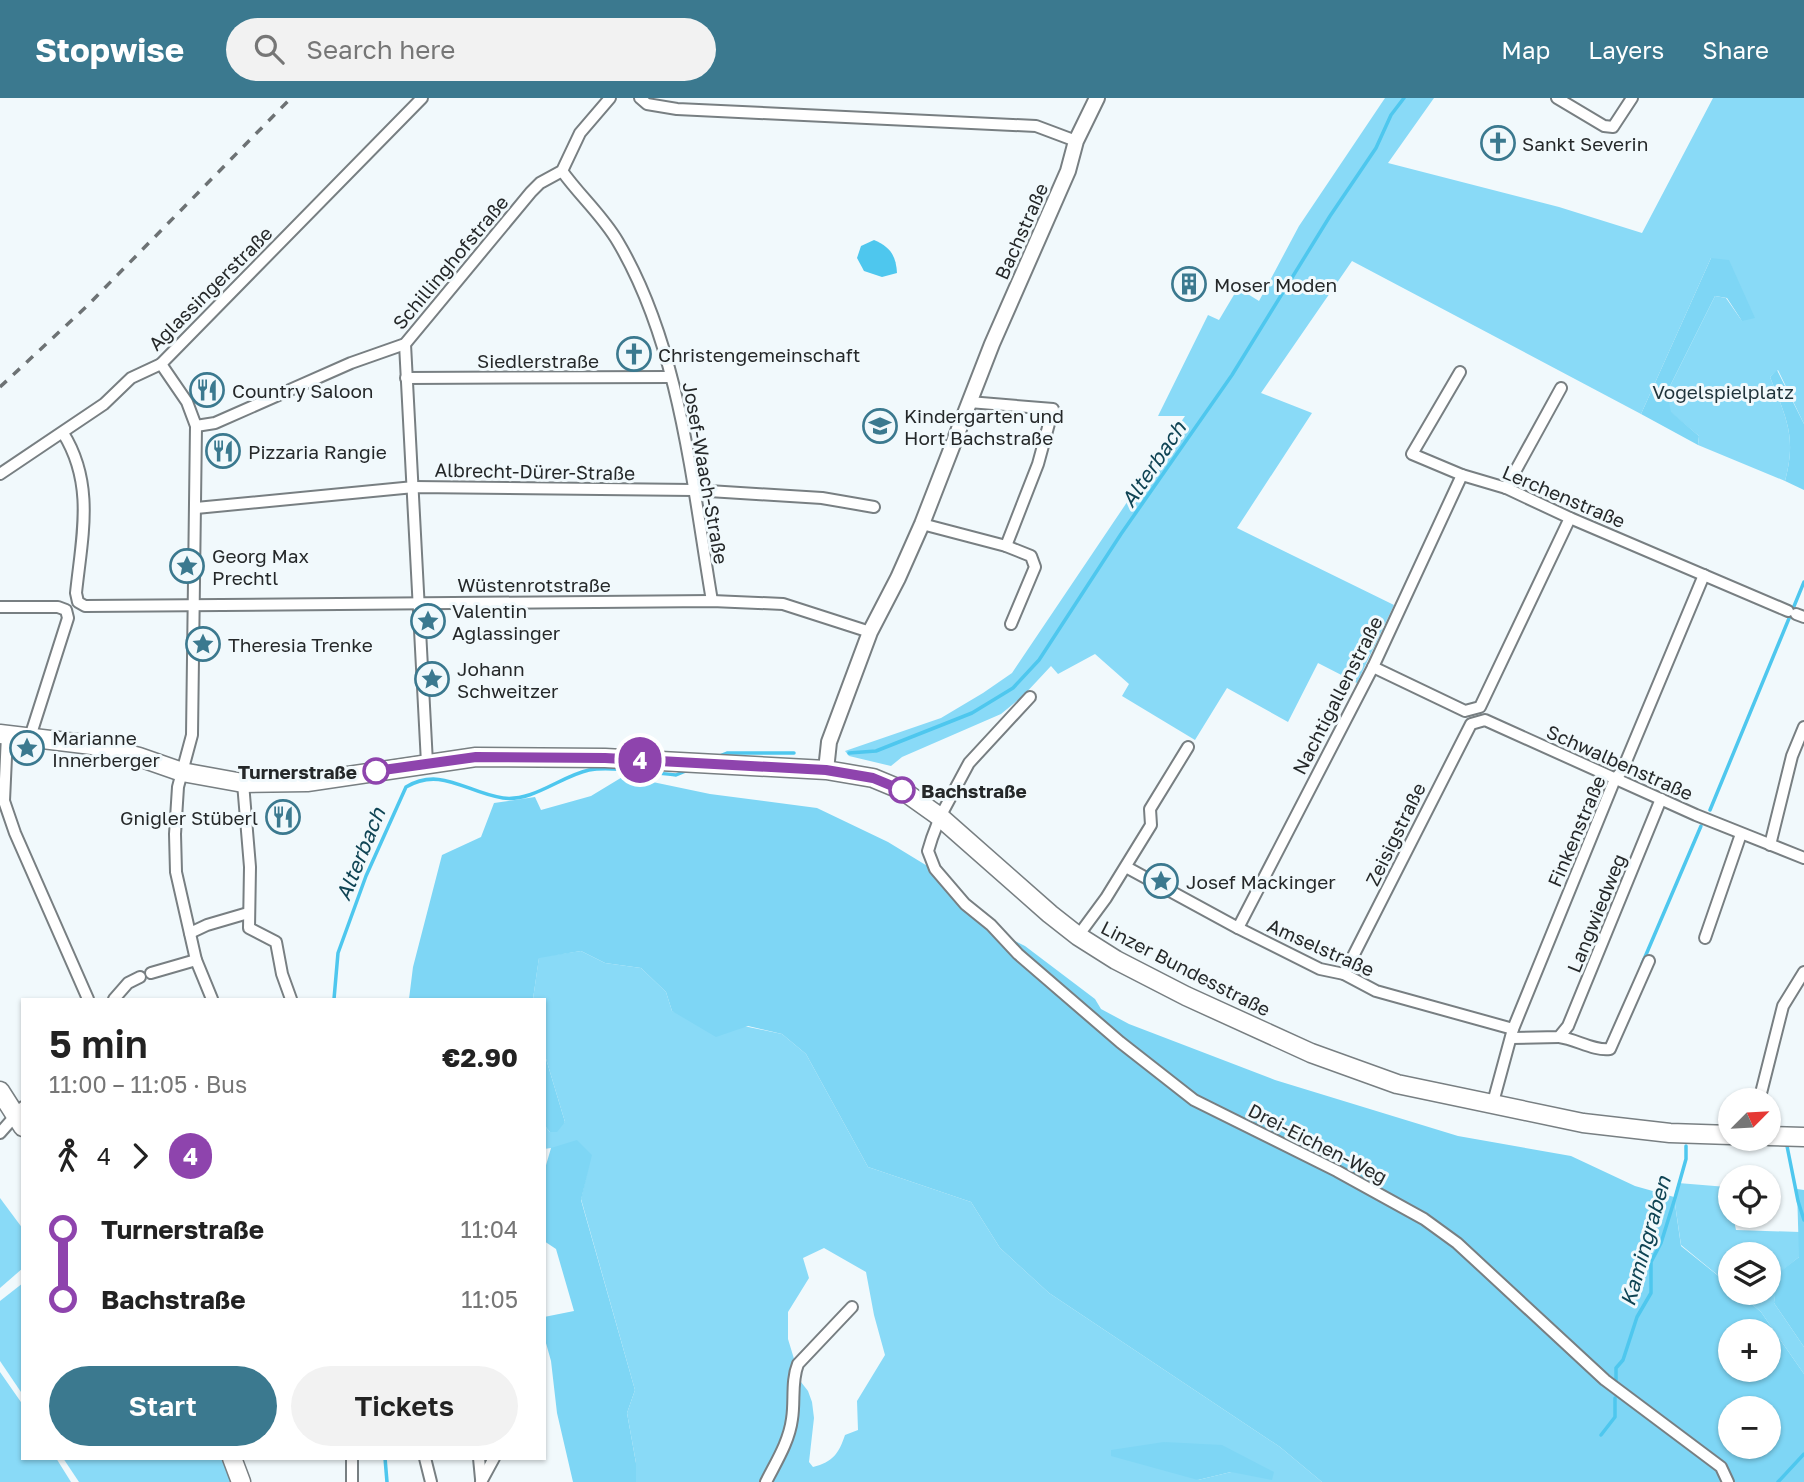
<!DOCTYPE html>
<meta charset="utf-8">
<style>
body{margin:0;font-family:"Golos Text",sans-serif;background:#f2f2f2;color:#222;height:100vh;display:flex;flex-direction:column;font-size:26px;white-space:nowrap}
*{box-sizing:border-box;margin:0}
p{font-size:23px;color:#767676}
.icon{flex:none;width:38px;height:38px;fill:none;stroke:currentColor;stroke-width:2;stroke-linecap:round;stroke-linejoin:round}
.map{position:relative;flex:1;overflow:hidden}
.sheet{position:absolute;left:21px;top:900px;width:525px;height:462px;display:flex;flex-direction:column;background:#fff;border-radius:0px;box-shadow:0 2px 5px #0004}
.sheet>*{flex:none}
.badge{padding:0 14px;border-radius:23px;font-size:24px;line-height:46px}
.needle{width:46px;rotate:66deg}
.controls{position:absolute;left:1718px;top:990px;display:grid;gap:14px}
.controls a{display:grid;place-items:center;width:63px;height:63px;border-radius:50%;background:#fff;box-shadow:0 2px 5px #0004;font-size:35px}
.map>.badge{position:absolute;translate:-50% -50%;box-shadow:0 0 0 4px #fff}
.legs{display:flex;align-items:center;gap:10px;height:77px;padding:0 28px;font-size:23px}
.legs p{margin-inline-start:auto}
.summary{display:flex;align-items:center;justify-content:space-between;height:119px;padding:0 28px}
h1{font-size:38px;font-weight:600;line-height:52px}
.cta{display:flex;gap:14px;margin-top:auto;padding:14px 28px}
.cta a{flex:1;height:80px;border-radius:42px;background:#3b798f;color:#fff;font-size:28px;font-weight:600;line-height:80px;text-align:center}
.cta a+a{background:#f2f2f2;color:#222}
ul{padding:0 28px;list-style:none}
li{display:flex;align-items:center;gap:24px;height:70px;font-size:26px}
li i{display:grid;place-items:center;width:10px;height:100%;margin:0 9px;background:currentColor}
li i::after{content:'';width:18px;height:18px;margin:-9px;border:5px solid;border-radius:50%;background:#fff}
li p{margin-inline-start:auto}
li:first-child i{background:linear-gradient(#0000 50%,currentColor 0)}
li:last-child i{background:linear-gradient(currentColor 50%,#0000 0)}
header{display:flex;align-items:center;gap:42px;box-sizing:border-box;height:98px;padding:0 35px;background:#3b798f;color:#fff}
header strong{font-size:33px}
nav{display:flex;gap:38px;margin-inline-start:auto;font-size:24px}
.search{width:490px;height:63px;background:#f2f2f2;display:flex;align-items:center;gap:18px;box-sizing:border-box;padding:0 24px;border-radius:38px;color:#767676;font-size:26px}
.map>svg:first-child{display:block}
.green{fill:#89daf7;fill-rule:evenodd}
.forest{fill:#7ed6f5;fill-rule:evenodd}
.water{fill:#4ec7ee}
.lines{fill:none;stroke-linecap:round;stroke-linejoin:round}
.stream{stroke:#4ec7ee;stroke-width:3.5}
.minor-casing{stroke:#787f82;stroke-width:14}
.tertiary-casing{stroke:#787f82;stroke-width:18}
.primary-casing{stroke:#787f82;stroke-width:21}
.minor{stroke:#fff;stroke-width:10}
.tertiary{stroke:#fff;stroke-width:14}
.primary{stroke:#fff;stroke-width:18}
.rail{stroke:#6d7274;stroke-width:3.5;stroke-dasharray:9 9;stroke-linecap:butt}
.line-1-casing{stroke:#fff;stroke-width:16}
.line-1{stroke:#8e44ad;stroke-width:10}
.stop-1-dot{fill:#fff;stroke:#8e44ad;stroke-width:3.5}
.labels{text-anchor:middle;dominant-baseline:central;stroke-width:6;stroke-linejoin:round;paint-order:stroke}
.poi-label{font-size:19px;fill:#252829;stroke:#f1f9fc;text-anchor:start}
.street-label{font-size:19px;fill:#252829;stroke:#f1f9fc}
.park-label{font-size:19px;fill:#1f333b;stroke:#f1f9fc}
.stop-label{font-size:19px;font-weight:bold;fill:#252829;stroke:#f1f9fc;text-anchor:end}
.water-label{font-size:21px;font-style:italic;fill:#0f4454;stroke:#f1f9fc}
</style>
<header>
<strong>Stopwise</strong>
<div class="search"><svg class="icon" aria-label="search" viewBox="0 0 24 24"><circle cx="10" cy="10" r="6"/><path d="M15 15l6 6"/></svg>Search here</div>
<nav><a>Map</a><a>Layers</a><a>Share</a></nav>
</header>
<div class="map">
<svg width="1804" height="1384" viewBox="0 0 1804 1384">
<rect width="100%" height="100%" fill="#f1f9fc"/>
<g class="green">
<path d="M1385,0H1434L1388,65L1559,109L1642,135L1713,0H1804V326L1778,272L1770,279C1786,320 1797,338 1785,383L1698,347L1699,338L1670,314L1667,294L1715,198L1726,200L1742,223L1711,160L1641,316L1352,163L1261,295L1312,315L1237,430L1394,507L1357,585L1318,565L1288,624L1227,590L1195,642L1122,598L1129,586L1095,556L1058,576L1051,568L1023,598L1001,616L902,659L891,668L849,658L845,653L941,620L983,595L1012,575L1185,318H1158L1208,217L1219,222L1238,190L1259,203L1299,128Z"/>
<path d="M581,853L605,865L641,870L666,894L672,913L782,936L806,956L868,1069L971,1104L1000,1150L1049,1195L1280,1349L1322,1384H636V1365L627,1315L635,1292L581,1101L591,1057L551,1050L544,1051V1027L550,1034L565,1024L544,954V901H533L539,859ZM824,1150L866,1174L874,1217L885,1257L857,1303L858,1332L845,1337C839,1355 833,1364 813,1369L809,1364L814,1320L812,1304L808,1293L801,1284L788,1241V1214L809,1180L803,1160ZM1164,1344L1231,1374L1198,1382Z"/>
<path d="M1678,1085L1727,1089L1731,1118H1733L1736,1132L1800,1134L1799,1159L1778,1176L1774,1205L1804,1249V1276L1761,1214L1739,1195H1769V1157H1731V1188L1681,1147L1674,1099Z"/>
<path d="M0,1100L23,1131V1170L0,1190Z"/>
<path d="M23,1185V1297L0,1263V1203Z"/>
<path d="M0,1274L23,1307V1360H56L71,1384H0Z"/>
<path d="M63,1360H221L231,1384H79Z"/>
</g>
<g class="forest">
<path d="M1711,160L1729,162L1755,220L1742,223L1727,200L1715,198L1667,294L1671,314L1699,338L1698,347L1641,316Z"/>
<path d="M1777,272L1804,326V392L1785,383C1797,338 1786,320 1770,279Z"/>
<path d="M624,678L710,696L817,710L888,744L947,780L999,835L1025,848L1095,901L1101,911L1129,926L1275,982L1458,1038L1571,1058L1635,1088L1674,1099L1681,1148L1731,1188V1195H1739L1761,1214L1804,1276V1384H1322L1280,1349L1049,1195L1000,1150L971,1104L868,1069L806,956L782,936L748,928L716,939L672,913L666,894L641,870L605,865L581,853L539,860L533,901H409L413,869L442,757L481,739L494,705L535,699L541,712L591,698ZM1731,1234H1769V1272H1731ZM1731,1311H1769V1349H1731Z"/>
<path d="M544,954L565,1024L557,1034H550L544,1027Z"/>
<path d="M577,1042L592,1057L581,1102L635,1292L627,1315L636,1365V1384H573L557,1315L551,1263L544,1238V1219L574,1213L556,1151L544,1143V1074L551,1050Z"/>
<path d="M1797,1091L1804,1092V1249L1774,1205L1777,1176L1799,1159Z"/>
<path d="M1164,1344L1222,1347L1274,1374L1272,1382L1231,1374L1198,1382L1111,1358V1352Z"/>
</g>
<path class="water" d="M874,142C890,149 896,157 897,175L882,179L864,173L857,160L861,148Z"/>
<g class="lines">
<g class="stream">
<path d="M849,655L876,653L972,615L1013,590L1039,562L1121,436L1232,277L1330,118L1376,50L1391,17L1404,0"/>
<path d="M717,659L727,655H794"/>
<path d="M1710,712L1804,484"/>
<path d="M1642,866L1701,728"/>
<path d="M334,901L338,855L366,778L406,689C441,668 467,695 503,700C533,704 561,678 589,672C611,668 653,675 676,677L688,672"/>
<path d="M1787,1048L1798,1103L1804,1122"/>
<path d="M1616,1283V1270L1623,1262L1637,1219L1651,1195V1164L1661,1145L1675,1100L1686,1061V1048"/>
<path d="M1601,1337L1615,1319V1300"/>
<path d="M385,1360L387,1384"/>
<path d="M1778,1384L1804,1356"/>
</g>
<g class="minor-casing">
<g id="minor">
<path d="M640,0L647,6L677,11L1036,28L1076,43"/>
<path d="M1557,0L1604,28L1613,29L1632,0"/>
<path d="M562,73C579,97 603,118 618,144C680,249 692,385 712,503"/>
<path d="M405,246L427,665"/>
<path d="M161,266L187,304L196,328L192,637L178,689L175,736L176,774L196,862L212,901"/>
<path d="M1460,274L1412,356L1462,377L1506,390L1570,420L1788,513"/>
<path d="M406,280L671,279"/>
<path d="M969,304L1053,311L1038,366L1006,448"/>
<path d="M196,328L215,325L351,265L405,246L531,94L540,85L562,73L580,35L610,0"/>
<path d="M63,335C95,386 82,438 76,495L78,504L85,508L712,503L783,506L870,534"/>
<path d="M0,376L104,306L131,280L161,266L422,0"/>
<path d="M1506,390L1561,290"/>
<path d="M196,410L414,389L693,392L822,400L874,409"/>
<path d="M922,426L1006,448L1031,458L1035,469L1011,526"/>
<path d="M0,509H58L66,512L68,520L30,639"/>
<path d="M1796,516L1804,519"/>
<path d="M1373,569L1465,613L1480,609L1570,420"/>
<path d="M1030,599L969,665L940,719L932,740L928,753L935,771L965,806L991,827L1018,856L1120,944L1194,1002L1337,1073L1424,1121L1457,1145L1605,1282L1721,1369L1728,1384"/>
<path d="M7,637L4,703L15,735L88,901"/>
<path d="M243,685L250,769L249,830L276,844L282,876L291,901"/>
<path d="M1770,747L1792,658L1804,629"/>
<path d="M1126,769L1238,830L1320,871L1344,876L1376,893L1513,931"/>
<path d="M1238,830L1373,569L1462,377"/>
<path d="M190,835L207,827L248,815"/>
<path d="M1078,838L1106,800L1151,727L1150,711L1188,649"/>
<path d="M1705,840L1741,736"/>
<path d="M151,875L196,862"/>
<path d="M1344,876L1471,626L1485,622L1696,717L1804,760"/>
<path d="M114,901L128,885L140,879"/>
<path d="M1559,939C1576,941 1593,953 1610,951L1649,863"/>
<path d="M1511,940L1559,939L1568,928L1661,701"/>
<path d="M1759,1003L1783,908L1804,874"/>
<path d="M1492,1008L1513,931L1615,681L1622,673L1704,477"/>
<path d="M0,1035L23,1009"/>
<path d="M425,1360L431,1384"/>
<path d="M479,1360L481,1381"/>
<path d="M352,1384V1360"/>
<path d="M481,1384L494,1360"/>
<path d="M766,1384C776,1364 789,1344 792,1321C795,1303 791,1283 798,1266L852,1209"/>
</g>
</g>
<g class="tertiary-casing">
<path id="tertiary" d="M826,672L829,644L870,534L898,480L922,426L992,246L1068,73L1076,43L1097,0"/>
</g>
<g class="primary-casing">
<g id="primary">
<path d="M0,636L92,647L139,659L182,674L243,685L307,684L476,659L605,660L826,672L873,680L902,692L940,719L1050,816L1078,838L1116,862L1186,898L1311,955L1397,986L1583,1025L1670,1035L1731,1037"/>
<path d="M0,993L23,1029"/>
<path d="M1769,1038L1804,1039"/>
<path d="M232,1360L241,1384"/>
</g>
</g>
<use href="#minor" class="minor"/>
<use href="#tertiary" class="tertiary"/>
<use href="#primary" class="primary"/>
<path class="rail" d="M0,289L87,208L291,0"/>
</g>
<g class="lines">
<g class="line-1-casing">
<path id="line-1" d="M376,673L476,659L605,660L826,672L873,680L902,692"/>
</g>
<use href="#line-1" class="line-1"/>
</g>
<defs>
<g id="church-ring" transform="scale(1.75)"><circle r="9.5" fill="#f1f9fc" stroke="#3b798f" stroke-width="1.5"/><path d="M-1.2-6h2.4v3.5h3.3v2.4h-3.3V6h-2.4V-.1h-3.3v-2.4h3.3Z" fill="#3b798f"/></g>
<g id="building-ring" transform="scale(1.75)"><circle r="9.5" fill="#f1f9fc" stroke="#3b798f" stroke-width="1.5"/><path d="M-4-6H4V6H1V3H-1V6H-4ZM-2.5-4.3h1.7v1.8h-1.7ZM.8-4.3h1.7v1.8H.8ZM-2.5-1h1.7V.8h-1.7ZM.8-1h1.7V.8H.8Z" fill="#3b798f"/></g>
<g id="restaurant-ring" transform="scale(1.75)"><circle r="9.5" fill="#f1f9fc" stroke="#3b798f" stroke-width="1.5"/><path d="M-5-6h1v4h1v-4h1v4h1v-4h1v5L-1.5 .5V6h-2V.5L-5-1ZM5-6V6H3V1.5H1.5Q1.5-4 5-6Z" fill="#3b798f"/></g>
<g id="school-ring" transform="scale(1.75)"><circle r="9.5" fill="#f1f9fc" stroke="#3b798f" stroke-width="1.5"/><path d="M0-5L7-2L0 1L-7-2ZM-4 1L0 2.5L4 1V4Q0 6-4 4Z" fill="#3b798f"/></g>
<g id="sight-ring" transform="scale(1.75)"><circle r="9.5" fill="#f1f9fc" stroke="#3b798f" stroke-width="1.5"/><path d="M0-6L1.8-2.2L6-1.7L2.9 1.2L3.7 5.4L0 3.3L-3.7 5.4L-2.9 1.2L-6-1.7L-1.8-2.2Z" fill="#3b798f"/></g>
</defs>
<g fill-rule="evenodd">
<use href="#church-ring" x="1498" y="45"/>
<use href="#building-ring" x="1189" y="186"/>
<use href="#church-ring" x="634" y="256"/>
<use href="#restaurant-ring" x="207" y="292"/>
<use href="#school-ring" x="880" y="328"/>
<use href="#restaurant-ring" x="223" y="353"/>
<use href="#sight-ring" x="187" y="468"/>
<use href="#sight-ring" x="428" y="523"/>
<use href="#sight-ring" x="203" y="546"/>
<use href="#sight-ring" x="432" y="581"/>
<use href="#sight-ring" x="27" y="650"/>
<use href="#restaurant-ring" x="283" y="719"/>
<use href="#sight-ring" x="1161" y="783"/>
</g>
<g class="stop-1-dot">
<circle cx="376" cy="673" r="12"/>
<circle cx="902" cy="692" r="12"/>
</g>
<g class="labels">
<g class="poi-label">
<text x="1522" y="45">Sankt Severin</text>
<text x="1214" y="186">Moser Moden</text>
<text x="658" y="256">Christengemeinschaft</text>
<text x="232" y="292">Country Saloon</text>
<text x="904" y="317">Kindergarten und<tspan x="904" dy="22">Hort Bachstraße</tspan></text>
<text x="248" y="353">Pizzaria Rangie</text>
<text x="212" y="457">Georg Max<tspan x="212" dy="22">Prechtl</tspan></text>
<text x="452" y="512">Valentin<tspan x="452" dy="22">Aglassinger</tspan></text>
<text x="228" y="546">Theresia Trenke</text>
<text x="457" y="570">Johann<tspan x="457" dy="22">Schweitzer</tspan></text>
<text x="52" y="639">Marianne<tspan x="52" dy="22">Innerberger</tspan></text>
<text x="258" y="719" text-anchor="end">Gnigler Stüberl</text>
<text x="1186" y="783">Josef Mackinger</text>
</g>
<g class="street-label">
<text transform="translate(1021 133) rotate(-66)">Bachstraße</text>
<text transform="translate(450 164) rotate(-50)">Schillinghofstraße</text>
<text transform="translate(210 190) rotate(-45)">Aglassingerstraße</text>
<text x="538" y="262">Siedlerstraße</text>
<text transform="translate(535 373) rotate(1)">Albrecht-Dürer-Straße</text>
<text transform="translate(706 375) rotate(80)">Josef-Waach-Straße</text>
<text transform="translate(1564 398) rotate(23)">Lerchenstraße</text>
<text x="534" y="486">Wüstenrotstraße</text>
<text transform="translate(1337 597) rotate(-63)">Nachtigallenstraße</text>
<text transform="translate(1620 664) rotate(24)">Schwalbenstraße</text>
<text transform="translate(1576 733) rotate(-67)">Finkenstraße</text>
<text transform="translate(1395 736) rotate(-64)">Zeisigstraße</text>
<text transform="translate(1596 815) rotate(-68)">Langwiedweg</text>
<text transform="translate(1321 849) rotate(24)">Amselstraße</text>
<text transform="translate(1186 870) rotate(27)">Linzer Bundesstraße</text>
<text transform="translate(1318 1045) rotate(27)">Drei-Eichen-Weg</text>
</g>
<g class="park-label">
<text x="1723" y="293">Vogelspielplatz</text>
</g>
<g class="stop-label">
<text x="357" y="673">Turnerstraße</text>
<text x="921" y="692" text-anchor="start">Bachstraße</text>
</g>
<g class="water-label">
<text transform="translate(1153 366) rotate(-56)">Alterbach</text>
<text transform="translate(360 756) rotate(-68)">Alterbach</text>
<text transform="translate(1645 1143) rotate(-74)">Kamingraben</text>
</g>
</g>
</svg>
<div class="controls">
<a><svg class="needle" viewBox="-14 -14 28 28"><path d="M0-13l5 13h-10z" fill="#e53935"/><path d="M0 13l5-13h-10z" fill="#767676"/></svg></a>
<a><svg class="icon" aria-label="locate" viewBox="0 0 24 24"><circle cx="12" cy="12" r="6"/><path d="M12 2v4M12 18v4M2 12h4M18 12h4"/></svg></a>
<a><svg class="icon" aria-label="layers" viewBox="0 0 24 24"><path d="M12 4l9 5-9 5-9-5zM3 14l9 5 9-5"/></svg></a>
<a>+</a>
<a>−</a>
</div>
<b class="badge" style="left:640px;top:662px;background:#8e44ad;color:#fff">4</b>
<section class="sheet">
<div class="summary"><div><h1>5 min</h1><p>11:00 – 11:05 · Bus</p></div><b>€2.90</b></div>
<div class="legs"><svg class="icon" aria-label="walk" viewBox="0 0 24 24"><circle cx="13" cy="4" r="2"/><path d="M13 8l-2 6 4 7M11 14l-3 7M7 12l3-4h3l4 4"/></svg>4<svg class="icon" aria-label="forward" viewBox="0 0 24 24"><path d="M9 5l7 7-7 7"/></svg><b class="badge" style="background:#8e44ad;color:#fff">4</b></div>
<ul>
<li><i style="color:#8e44ad"></i><b>Turnerstraße</b><p>11:04</p></li>
<li><i style="color:#8e44ad"></i><b>Bachstraße</b><p>11:05</p></li>
</ul>
<div class="cta"><a>Start</a><a>Tickets</a></div>
</section>
</div>
